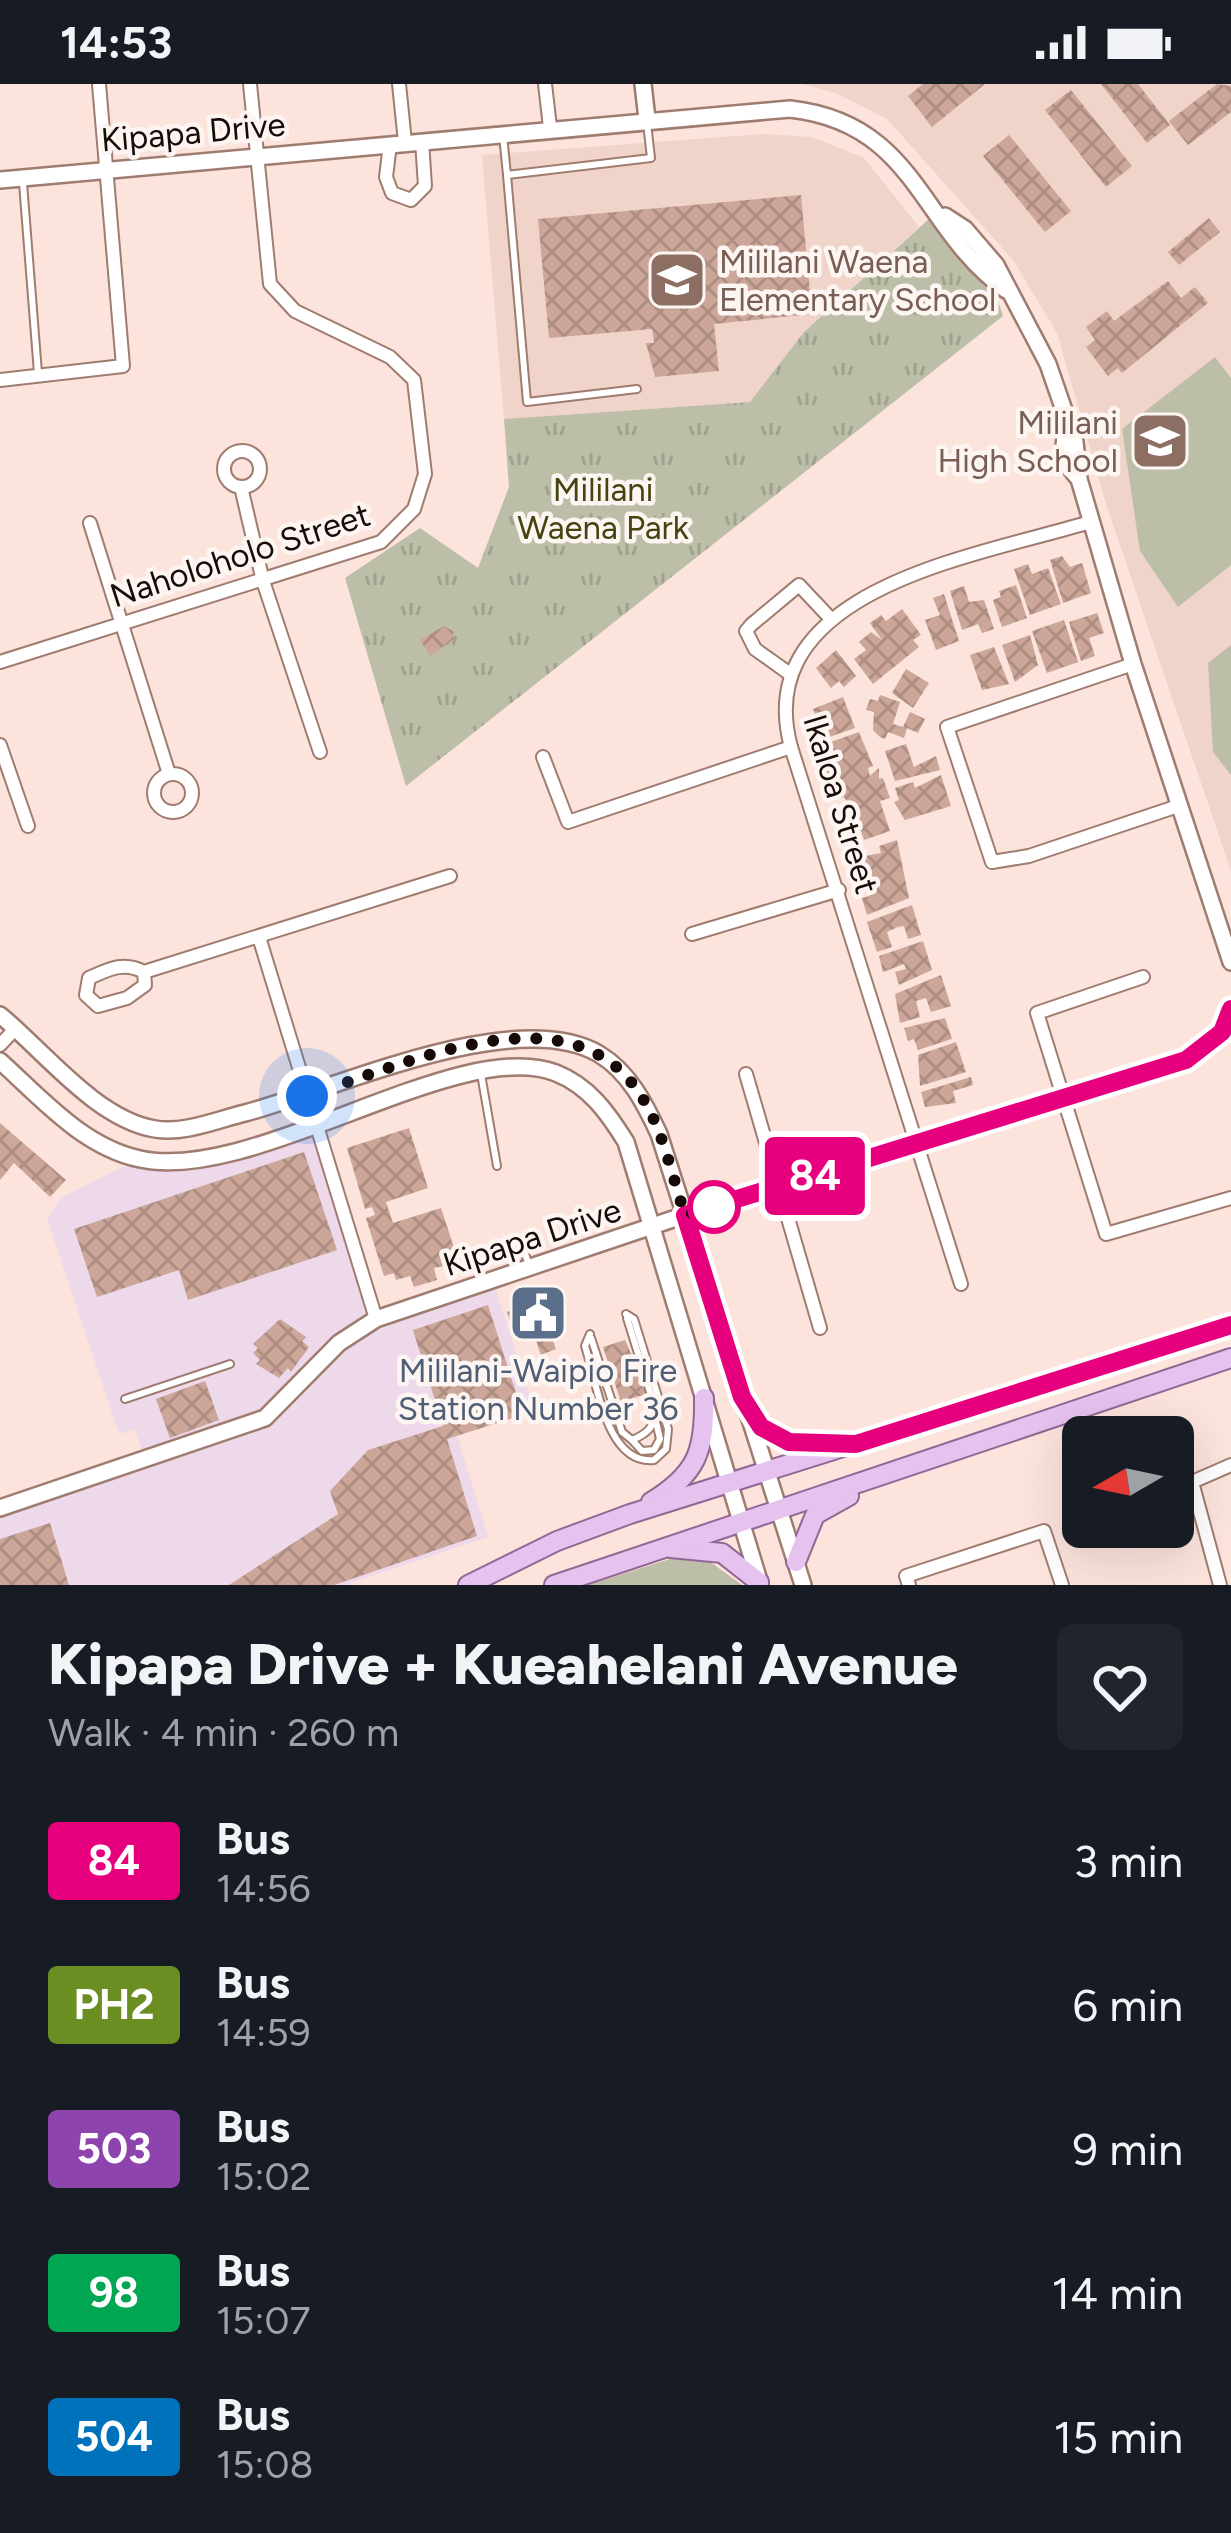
<!DOCTYPE html>
<meta charset="utf-8">
<style>
body{margin:0;font-family:Figtree,sans-serif;background:#20242c;color:#f1f3f6;height:100vh;display:flex;flex-direction:column;font-size:45px;white-space:nowrap}
*{box-sizing:border-box;margin:0}
p{font-size:39px;color:#9ea1a6}
.icon{flex:none;width:66px;height:66px;fill:none;stroke:currentColor;stroke-width:2;stroke-linecap:round;stroke-linejoin:round}
.map{position:relative;height:1501px;overflow:hidden}
.panel{display:flex;flex-direction:column;background:#171b24;flex:1}
.panel>*{flex:none}
.badge{padding:0 24px;border-radius:9px;font-size:42px;line-height:78px}
.needle{width:78px;rotate:261deg}
.tools{position:absolute;left:1062px;top:1332px;display:grid;gap:24px}
.tools a{display:grid;place-items:center;width:132px;height:132px;border-radius:18px;background:#171b24;box-shadow:0 12px 48px #0002;font-size:60px}
.you{position:absolute;width:60px;height:60px;margin:-30px;border:9px solid #fff;border-radius:50%;background:#1a73e8;box-shadow:0 0 0 18px #1a73e833}
.map>.badge{position:absolute;translate:-50% -50%;box-shadow:0 0 0 6px #fff}
.round{display:grid;place-items:center;flex:none;width:126px;height:126px;border-radius:18px;background:#20242c}
.summary{display:flex;align-items:center;justify-content:space-between;height:204px;padding:0 48px}
h1{font-size:57px;font-weight:800;line-height:90px}
ul{padding:0;list-style:none}
li{display:flex;align-items:center;gap:36px;height:144px;padding:0 48px}
li div{flex:1}
li b{display:block;font-size:45px}
li em{font-style:normal}
li .badge{min-width:132px;font-weight:700;text-align:center}
.status{display:flex;justify-content:space-between;align-items:center;height:84px;padding:0 60px;background:#171b24;direction:ltr}
.status svg{height:33px;fill:currentColor}
.map>svg:first-child{display:block}
.commercial{fill:#edd9ea}
.built{fill:#f0d4ca}
.grass{fill:#bcbea7}
.park{fill:url(#park-tufts)}
.building{fill:url(#building-cross-hatch)}
.lines{fill:none;stroke-linecap:round;stroke-linejoin:round}
.service-casing{stroke:#9f7c6f;stroke-width:10}
.minor-casing{stroke:#9f7c6f;stroke-width:16}
.tertiary-casing{stroke:#9f7c6f;stroke-width:20}
.primary-casing{stroke:#926796;stroke-width:22}
.service{stroke:#fff;stroke-width:6}
.minor{stroke:#fff;stroke-width:12}
.tertiary{stroke:#fff;stroke-width:15}
.primary{stroke:#e6c2ee;stroke-width:18}
.line-casing{stroke:#fff;stroke-width:27}
.line{stroke:#e6007e;stroke-width:18}
.walk{stroke:#170b07;stroke-width:12;stroke-dasharray:0 21.6}
.stop-dot{fill:#fff;stroke:#e6007e;stroke-width:6}
.labels{text-anchor:middle;dominant-baseline:central;stroke-width:9;stroke-linejoin:round;paint-order:stroke}
.street-label{font-size:33px;fill:#170b07;stroke:#fdf5f2}
.education-label{font-size:33px;fill:#785e54;stroke:#fdf5f2;text-anchor:start}
.park-label{font-size:33px;fill:#434410;stroke:#fdf5f2}
.service-label{font-size:33px;fill:#4e5e75;stroke:#fdf5f2}
</style>
<div class="status"><b>14:53</b><svg viewBox="0 0 49 12"><path d="M0 12V9h3v3zM5 12V6h3v6zM10 12V3h3v9zM15 12V0h3v12zM26 1h20v11H26zM47 4h2v5h-2z"/></svg></div>
<div class="map">
<svg width="1231" height="1501" viewBox="0 0 1231 1501">
<defs>
<pattern id="park-tufts" width="24" height="20" patternUnits="userSpaceOnUse" patternTransform="scale(3)"><rect width="24" height="20" fill="#bcbea7"/><path d="M3 7l-1-3M5 7V3M7 7l1-3M15 17l-1-3M17 17v-4M19 17l1-3" fill="none" stroke="#a1a28e"/></pattern>
<pattern id="building-cross-hatch" width="8" height="8" patternUnits="userSpaceOnUse" patternTransform="scale(3)"><rect width="8" height="8" fill="#cba699"/><path d="M0 0l8 8M0 8l8-8" fill="none" stroke="#ae8e82"/></pattern>
</defs>
<rect width="100%" height="100%" fill="#fce4dc"/>
<path class="commercial" d="M320,1040L376,1235L493,1196L534,1325L457,1351L488,1453L344,1501H0V1424L145,1376L135,1345L119,1350L47,1135L61,1114L139,1075L164,1078Z"/>
<g class="built">
<path d="M802,0H1231V787L1107,423L1057,249L1013,176L887,35L838,10Z"/>
<path d="M763,50L812,53L864,74L919,143L804,248L750,318L504,335L482,71Z"/>
</g>
<g class="grass">
<path d="M1215,273L1231,294V481L1178,523L1140,467L1122,345Z"/>
<path d="M1231,561V691L1213,668L1208,579Z"/>
<path d="M695,1467L742,1501H588Z"/>
</g>
<path class="park" d="M930,134L997,214L1003,232L406,702L345,494L420,444L478,484L509,403L504,335L750,318L804,248Z"/>
<g class="building">
<path d="M923,0H985L932,43L908,12Z"/>
<path d="M1101,0H1138L1170,41L1147,59Z"/>
<path d="M1217,0L1231,2V28L1188,61L1169,37Z"/>
<path d="M1071,6L1132,82L1106,103L1045,26Z"/>
<path d="M1009,51L1071,127L1045,148L983,72Z"/>
<path d="M801,111L812,230L714,240L719,287L655,293L646,259H654L652,245L549,254L538,135Z"/>
<path d="M1209,134L1220,148L1179,181L1168,168Z"/>
<path d="M1168,197L1181,214L1195,203L1208,219L1122,289L1118,284L1108,292L1086,263L1095,256L1086,243L1107,227L1114,237Z"/>
<path d="M1062,472L1070,483L1082,479L1091,509L1063,519L1050,476Z"/>
<path d="M1028,480L1032,490L1048,484L1061,520L1030,531L1014,485Z"/>
<path d="M1016,501L1027,534L1002,543L993,516L1001,513L999,507Z"/>
<path d="M964,502L969,518L984,516L994,545L982,549L978,540L962,546L950,507Z"/>
<path d="M944,510L959,557L936,566L925,536L940,531L933,514Z"/>
<path d="M902,525L921,551L913,556L919,563L873,600L854,575L866,566L859,558L871,548L882,556L870,539L881,531L886,537Z"/>
<path d="M1097,529L1104,549L1089,554L1095,572L1081,577L1069,538Z"/>
<path d="M1064,536L1078,578L1047,589L1032,547Z"/>
<path d="M444,542L453,547L454,555L430,572L420,556Z"/>
<path d="M1030,551L1038,581L1015,598L1002,561Z"/>
<path d="M994,563L1009,600L982,606L970,571Z"/>
<path d="M836,566L856,592L844,603L839,597L831,604L816,584Z"/>
<path d="M906,585L929,599L913,624L892,609Z"/>
<path d="M880,611L900,618L893,640L903,643L910,628L925,635L918,649L907,644L904,654L888,648L885,655L880,653L873,646L874,628L866,626L870,615L878,617Z"/>
<path d="M843,613L855,644L815,658L812,645L820,642L813,625Z"/>
<path d="M859,648L873,682L868,684L870,692L879,684V695L883,694L890,714L880,717L890,747L864,756L861,746L846,751L841,737L855,733L844,713L832,717L823,681L828,679L822,661Z"/>
<path d="M906,660L914,683L936,672L940,686L895,697L885,667Z"/>
<path d="M941,691L951,722L905,736L894,718L899,716L895,704L913,698L915,704Z"/>
<path d="M897,756L909,814L867,831L862,814L870,812L869,802L864,784L853,788L849,775L881,769L879,762Z"/>
<path d="M912,821L921,851L908,855L904,842L898,843L887,848L892,863L877,868L867,838Z"/>
<path d="M923,857L932,886L899,901L895,888L906,885L904,880L883,888L879,872Z"/>
<path d="M941,891L951,922L931,928L926,914L916,917L920,933L900,939L895,910Z"/>
<path d="M945,934L952,955L918,966L914,955L908,957L904,944Z"/>
<path d="M956,958L966,988L920,1002L918,971Z"/>
<path d="M971,993L973,1001L953,1007L956,1019L925,1023L921,1008Z"/>
<path d="M0,1039L66,1096L50,1113L14,1079L0,1096Z"/>
<path d="M409,1044L428,1104L386,1118L393,1139L441,1124L459,1179L434,1184L437,1196L414,1203L410,1192L396,1196L394,1189L384,1192L366,1134L375,1131L372,1123L365,1125L347,1064Z"/>
<path d="M304,1068L337,1166L188,1216L179,1186L97,1213L74,1145Z"/>
<path d="M539,1216L556,1265L541,1271L532,1245L515,1251L507,1228Z"/>
<path d="M488,1221L523,1331L447,1355L477,1452L334,1501H229L338,1430L330,1407L368,1366L443,1342L413,1246Z"/>
<path d="M280,1235L306,1253L302,1257L309,1263L291,1288L288,1284L279,1294L256,1280L260,1276L253,1269L258,1264L253,1260Z"/>
<path d="M625,1256L649,1309L621,1318L603,1263Z"/>
<path d="M205,1297L219,1336L170,1354L156,1315Z"/>
<path d="M50,1439L69,1501H0V1455Z"/>
</g>
<g class="lines">
<g class="service-casing">
<g id="service">
<path d="M503,51L507,91L651,74L647,39"/>
<path d="M507,91L527,318L637,305"/>
<path d="M23,99L38,289"/>
<path d="M481,990L497,1082"/>
<path d="M520,1156L529,1181"/>
<path d="M590,1250L585,1262C597,1298 606,1381 654,1376L666,1365L668,1345L634,1235L626,1230"/>
<path d="M591,1254L622,1348L632,1356C649,1349 655,1342 655,1324L627,1234"/>
<path d="M125,1315L230,1280"/>
<path d="M632,1356L642,1367L654,1366L660,1355L656,1338"/>
</g>
</g>
<g class="minor-casing">
<g id="minor">
<path d="M399,0L405,58"/>
<path d="M545,0L550,43"/>
<path d="M390,60L386,93L392,109L411,116L425,102L422,57"/>
<path d="M0,296L123,282L99,0"/>
<circle cx="242" cy="385" r="18"/>
<path d="M241,403L263,497L320,668"/>
<path d="M90,439L169,690"/>
<path d="M0,578L381,458L414,425L425,390L414,296L390,273L295,227L270,200L250,0"/>
<path d="M1133,580L947,643L992,778L1029,772L1178,722"/>
<path d="M790,590L755,565L746,547L751,541L799,501L831,535"/>
<path d="M0,661L28,742"/>
<path d="M543,673L568,738L791,663"/>
<circle cx="173" cy="709" r="19"/>
<path d="M692,850L839,806"/>
<path d="M259,853L376,1235"/>
<path d="M144,888L145,901L127,914L98,922L86,911L89,894C109,885 124,877 144,888L450,792"/>
<path d="M1143,893L1037,929L1106,1150L1231,1114"/>
<path d="M0,961L16,944"/>
<path d="M746,990L820,1244"/>
<path d="M961,1200L791,663C748,504 983,471 1090,438"/>
<path d="M909,1501L906,1492L1044,1447L1062,1501"/>
<path d="M1220,1501L1192,1398L1231,1381"/>
</g>
</g>
<g class="tertiary-casing">
<g id="tertiary">
<path d="M643,0L647,35"/>
<path d="M0,96L790,25C917,39 920,145 1006,206"/>
<path d="M945,132L965,145L996,181L1048,280L1075,358L1079,395L1133,580L1231,878"/>
<path d="M1067,345C1061,365 1064,380 1079,395"/>
<path d="M0,931C44,967 96,1035 155,1045C184,1050 216,1036 245,1029C335,1005 516,921 599,970C629,988 645,1020 659,1050L803,1501"/>
<path d="M0,977C41,1014 83,1063 140,1075C254,1100 459,951 556,989C589,1002 608,1029 626,1058L760,1500"/>
<path d="M0,1424L265,1334L339,1259L376,1235L685,1131L1186,976L1222,948L1231,925"/>
</g>
</g>
<g class="primary-casing">
<g id="primary">
<path d="M742,1313C775,1366 788,1355 845,1359"/>
<path d="M651,1418C697,1390 705,1367 704,1314"/>
<path d="M671,1464L722,1469L759,1498"/>
<path d="M796,1478L815,1431L849,1412"/>
<path d="M468,1501L557,1457L630,1430L1231,1241"/>
<path d="M554,1501L1231,1274"/>
</g>
</g>
<use href="#service" class="service"/>
<use href="#minor" class="minor"/>
<use href="#tertiary" class="tertiary"/>
<use href="#primary" class="primary"/>
</g>
<g class="lines">
<g class="line-casing">
<path id="line" d="M1231,925L1222,948L1186,976L685,1131L742,1313L761,1343L789,1358L856,1360L1231,1241"/>
</g>
<use href="#line" class="line"/>
<path class="walk" d="M307,1012C402,982 568,900 640,1010C663,1045 672,1092 685,1131L714,1123"/>
</g>
<defs>
<g id="school-square" transform="scale(3)"><rect x="-9" y="-9" width="18" height="18" rx="4" fill="#8d6e63" stroke="#fdf5f2"/><path d="M0-5L7-2L0 1L-7-2ZM-4 1L0 2.5L4 1V4Q0 6-4 4Z" fill="#fff"/></g>
<g id="civic-square" transform="scale(3)"><rect x="-9" y="-9" width="18" height="18" rx="4" fill="#5c6f8a" stroke="#fdf5f2"/><path d="M-.6-6.5H3V-4.5H.6V-3L4-1V1h2V6H-6V1h2V-1L-.6-3ZM-1.2 2.5V6h2.4V2.5Z" fill="#fff"/></g>
</defs>
<g fill-rule="evenodd">
<use href="#school-square" x="677" y="196"/>
<use href="#school-square" x="1160" y="357"/>
<use href="#civic-square" x="538" y="1229"/>
</g>
<circle class="stop-dot" cx="714" cy="1123" r="24"/>
<g class="labels">
<g class="street-label">
<text transform="translate(193 48) rotate(-5)">Kipapa Drive</text>
<text transform="translate(240 471) rotate(-18)">Naholoholo Street</text>
<text transform="translate(841 720) rotate(73)">Ikaloa Street</text>
<text transform="translate(532 1153) rotate(-18)">Kipapa Drive</text>
</g>
<g class="education-label">
<text x="719" y="177">Mililani Waena<tspan x="719" dy="38">Elementary School</tspan></text>
<text x="1118" y="338" text-anchor="end">Mililani<tspan x="1118" dy="38">High School</tspan></text>
</g>
<g class="park-label">
<text x="603" y="405">Mililani<tspan x="603" dy="38">Waena Park</tspan></text>
</g>
<g class="service-label">
<text x="538" y="1286">Mililani-Waipio Fire<tspan x="538" dy="38">Station Number 36</tspan></text>
</g>
</g>
</svg>
<div class="tools">
<a><svg class="needle" viewBox="-14 -14 28 28"><path d="M0-13l5 13h-10z" fill="#e53935"/><path d="M0 13l5-13h-10z" fill="#9ea1a6"/></svg></a>
</div>
<div class="you" style="left:307px;top:1012px"></div>
<b class="badge" style="left:815px;top:1092px;background:#e6007e;color:#fff">84</b>
</div>
<section class="panel">
<div class="summary"><div><h1>Kipapa Drive + Kueahelani Avenue</h1><p>Walk · 4 min · 260 m</p></div><a class="round"><svg class="icon" aria-label="heart" viewBox="0 0 24 24"><path d="M12 20l-8-8c-3-5 5-10 8-4 3-6 11-1 8 4z"/></svg></a></div>
<ul>
<li><span class="badge" style="background:#e6007e;color:#fff">84</span><div><b>Bus</b><p>14:56</p></div><em>3 min</em></li>
<li><span class="badge" style="background:#6b8e23;color:#fff">PH2</span><div><b>Bus</b><p>14:59</p></div><em>6 min</em></li>
<li><span class="badge" style="background:#8e44ad;color:#fff">503</span><div><b>Bus</b><p>15:02</p></div><em>9 min</em></li>
<li><span class="badge" style="background:#00a651;color:#fff">98</span><div><b>Bus</b><p>15:07</p></div><em>14 min</em></li>
<li><span class="badge" style="background:#0072bc;color:#fff">504</span><div><b>Bus</b><p>15:08</p></div><em>15 min</em></li>
</ul>
</section>
